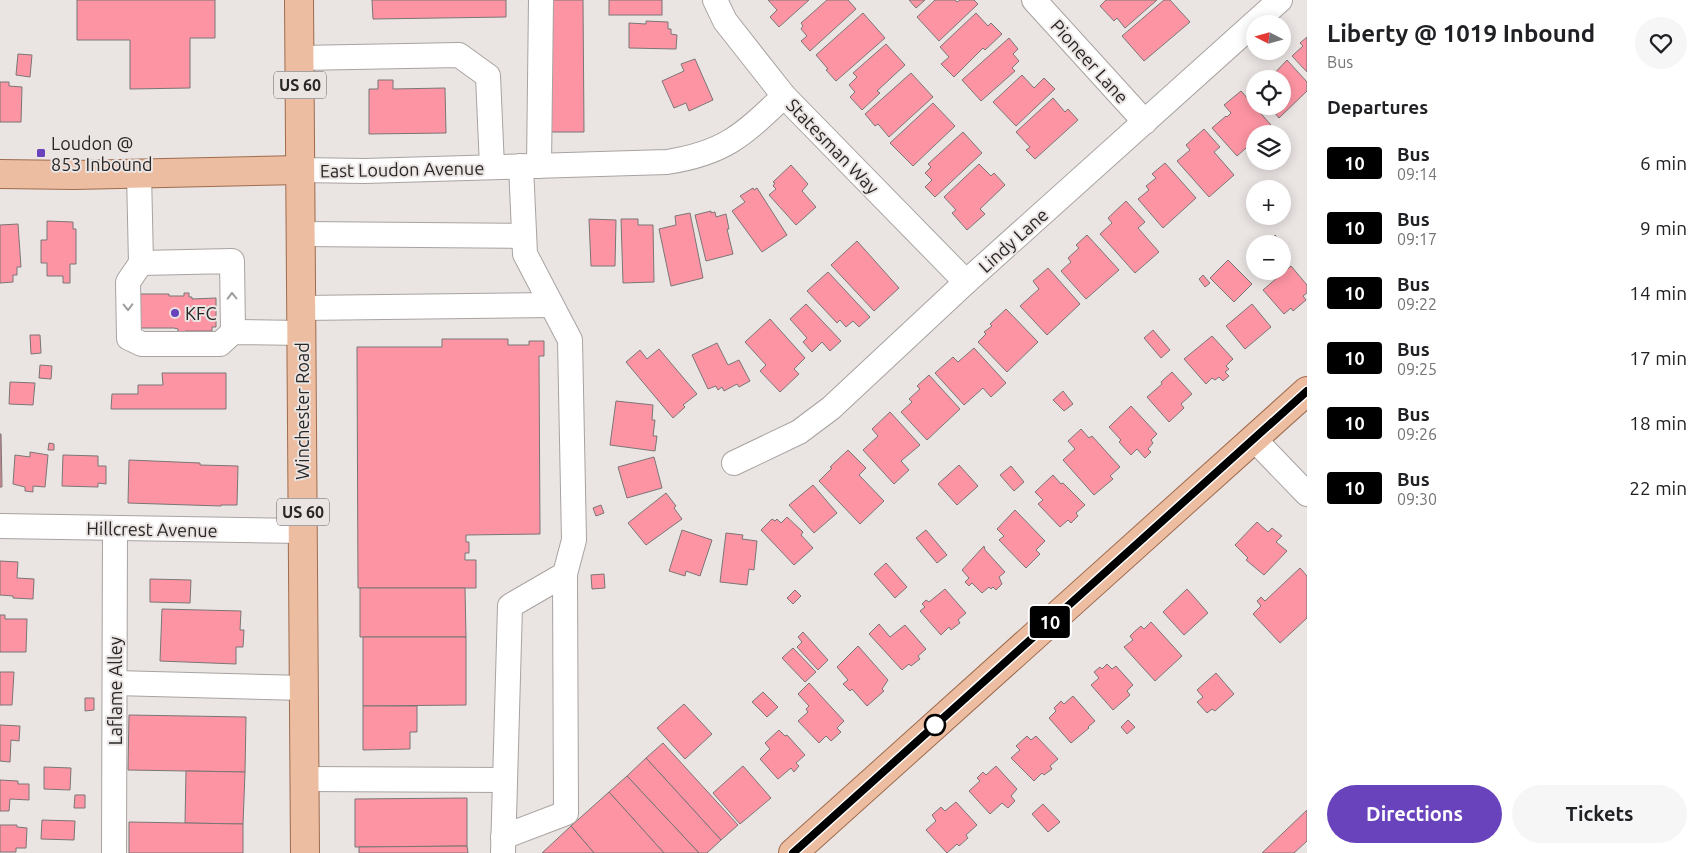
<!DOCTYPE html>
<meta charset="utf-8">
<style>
body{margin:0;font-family:Ubuntu,sans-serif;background:#f6f6f6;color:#202124;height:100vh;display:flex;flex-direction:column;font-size:19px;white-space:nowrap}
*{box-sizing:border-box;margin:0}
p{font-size:16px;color:#757577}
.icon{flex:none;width:28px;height:28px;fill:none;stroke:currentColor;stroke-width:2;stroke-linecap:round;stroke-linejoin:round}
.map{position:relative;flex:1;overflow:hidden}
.side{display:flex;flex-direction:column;background:#fff;width:400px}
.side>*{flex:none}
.badge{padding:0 10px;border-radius:4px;font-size:18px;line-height:32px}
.needle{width:32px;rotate:276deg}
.controls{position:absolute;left:1246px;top:15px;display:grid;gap:10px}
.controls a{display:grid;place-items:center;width:45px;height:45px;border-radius:50%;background:#fff;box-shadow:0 2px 12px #0003;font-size:25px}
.map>.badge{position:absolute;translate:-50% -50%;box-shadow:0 0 0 2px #fff}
h2{padding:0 20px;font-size:19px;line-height:45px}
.round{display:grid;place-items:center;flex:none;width:52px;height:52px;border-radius:26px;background:#f6f6f6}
.head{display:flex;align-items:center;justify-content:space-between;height:85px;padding:0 20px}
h1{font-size:24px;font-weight:700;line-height:38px}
.primary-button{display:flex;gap:10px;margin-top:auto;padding:10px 20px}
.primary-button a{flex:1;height:58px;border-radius:30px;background:#6843bc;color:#fff;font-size:20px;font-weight:700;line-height:58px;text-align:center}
.primary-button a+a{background:#f6f6f6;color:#202124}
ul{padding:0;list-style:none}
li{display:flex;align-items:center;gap:15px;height:65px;padding:0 20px}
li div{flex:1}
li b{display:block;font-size:19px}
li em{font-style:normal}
li .badge{min-width:55px;font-weight:700;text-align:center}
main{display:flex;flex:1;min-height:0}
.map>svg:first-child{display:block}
.building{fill:#fd94a3;stroke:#7b7676}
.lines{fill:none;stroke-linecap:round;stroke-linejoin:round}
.minor-casing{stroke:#a8a3a1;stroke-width:26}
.major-casing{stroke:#9f6c4e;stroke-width:30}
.minor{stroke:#fff;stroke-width:24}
.major{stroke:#ecbda1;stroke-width:28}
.oneway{stroke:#9f9e9d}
.line-casing{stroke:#fff;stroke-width:11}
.line{stroke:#000;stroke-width:8}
.poi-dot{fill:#6843bc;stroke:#eae4e3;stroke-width:2}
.stop-dot{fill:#fff;stroke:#000;stroke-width:2.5}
.labels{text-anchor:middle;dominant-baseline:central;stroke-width:4;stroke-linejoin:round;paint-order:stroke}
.shield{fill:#eae4e3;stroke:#63605f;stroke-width:1}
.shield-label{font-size:16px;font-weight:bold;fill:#292726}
.street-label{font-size:18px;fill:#292726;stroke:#eae4e3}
.poi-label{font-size:18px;fill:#292726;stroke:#eae4e3;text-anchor:start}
</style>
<main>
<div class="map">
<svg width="1307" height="853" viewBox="0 0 1307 853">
<rect width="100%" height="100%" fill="#eae4e3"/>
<g class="building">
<path d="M77,0H215V38H190V88L130,89V40H77Z"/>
<path d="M372,0H506V17L373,19Z"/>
<path d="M548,0H583L584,132H549Z"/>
<rect x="609" y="0" width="53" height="15"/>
<path d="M768,0H809L779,27L770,17L777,10Z"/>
<path d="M827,0H848L856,9L810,51L801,41L807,36L801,29L803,26L801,23Z"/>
<path d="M909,0H925L916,8Z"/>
<path d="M935,0H955L957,2L960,0H974L978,4L939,41L917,17Z"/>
<path d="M1106,0H1157L1125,28L1117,18L1114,21L1100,6Z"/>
<path d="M1164,0H1170L1190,22L1144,61L1122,36Z"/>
<path d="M863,13L885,38L836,81L826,70L828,69L816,55Z"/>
<path d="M976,13L988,26L991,23L1002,34L985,50L983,48L954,77L941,64L949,57L940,47Z"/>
<path d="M646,21L668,22V29H671V34L677,35L676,49L629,48V23L646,24Z"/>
<path d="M1307,37V72L1292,56L1303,46L1300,43Z"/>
<path d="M1009,38L1018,49L1013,54L1019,61L1012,68L1015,71L981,101L962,80Z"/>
<path d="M886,44L905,65L877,91L880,93L862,110L850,97L855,92L849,85L857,77L853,73Z"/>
<path d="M18,54L32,55L30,77L16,75Z"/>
<path d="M695,59L713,100L689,111L686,103L674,108L662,81L684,71L681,64Z"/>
<path d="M1287,60L1307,82V91L1279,118L1269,106H1282V79H1255L1263,71L1270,78Z"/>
<path d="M911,73L933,97L889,137L878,124L875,126L865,114Z"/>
<path d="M1022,75L1034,88L1044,78L1055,89L1016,126L993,102Z"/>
<path d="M1255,79V92L1249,85Z"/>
<path d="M378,80H393V89L445,88L446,133L369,134V89H378Z"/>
<path d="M0,82H9V86L22,87L21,122H0Z"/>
<path d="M1241,91L1271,125L1262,134H1255V140L1237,156L1212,128L1226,116L1227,117L1231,113L1224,105Z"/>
<path d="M1053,98L1065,112L1068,109L1078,120L1035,159L1026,150L1030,147L1016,132Z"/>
<path d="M933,103L955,126L913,166L890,143Z"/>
<path d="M1204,129L1220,147L1214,152L1234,175L1209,197L1177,161L1190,150L1186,145Z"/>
<path d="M963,132L982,153L935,197L925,187L932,180L925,173L931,167L928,164Z"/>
<path d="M1165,163L1196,198L1163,228L1138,199L1149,190L1146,186L1156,178L1152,174Z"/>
<path d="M979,164L991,176L994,173L1005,185L980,209L985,214L967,230L952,213L956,210L944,197Z"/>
<path d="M791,165L808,184L802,191L816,207L796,225L769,195L776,189L773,186L775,183L773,182Z"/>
<path d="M753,188L754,190L757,188L787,235L762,252L732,211L745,202L740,196Z"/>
<path d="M1126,201L1145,222L1138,228L1159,252L1135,273L1100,234L1112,223L1108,218Z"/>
<path d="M711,211V213L715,212L716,217L726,214L729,229H727L733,254L706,261L695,215Z"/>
<path d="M690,213L703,278L671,286L659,229L676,225L675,216Z"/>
<path d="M589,219L616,220L615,266H591Z"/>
<path d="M621,219H638V225H653L654,282L623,283Z"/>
<path d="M47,221L73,222V229H76V264H70V283H63V276H47V263H41V240H47Z"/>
<path d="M18,224L21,267H17V275H13V282L0,283V225Z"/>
<path d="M1087,235L1119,270L1086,299L1061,271L1071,262L1068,258L1079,248L1076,245Z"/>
<path d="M1275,235L1290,251L1282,258V244H1266Z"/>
<path d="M857,241L899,288L874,311L831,265Z"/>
<path d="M1228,260L1252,284L1234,302L1210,278Z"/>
<path d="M1291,266L1307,285V293L1303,296L1306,300L1293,311L1291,308L1284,314L1263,290Z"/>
<path d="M1048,268L1080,304L1047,335L1020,306L1039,289L1033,281Z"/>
<path d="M828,272L870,317L859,327L853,321L846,327L840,320L837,323L807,291Z"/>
<path d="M1203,275L1210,283L1205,287L1199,279Z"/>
<path d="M184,293H189V297H192V299L216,298V327H212V331H185L184,335H178V329L174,328H135V294H169V296H184Z"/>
<path d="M806,304L841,341L830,351L822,342L812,352L803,342L807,338L790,319Z"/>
<path d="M1252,304L1271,327L1245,349L1226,326Z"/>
<path d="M1006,309L1038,342L1007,372L978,342L986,334L984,332L992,326L990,324Z"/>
<path d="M770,319L805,358L794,369L799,374L780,392L760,371L766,365L745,342Z"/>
<path d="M1153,330L1170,350L1161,358L1144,338Z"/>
<path d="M30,335H40L41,353L31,354Z"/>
<path d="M1212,336L1233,359L1226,366L1229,369L1225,372L1229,376L1223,381L1219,377L1215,380L1212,378L1206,384L1184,359Z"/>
<path d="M442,339H508V345H529V341H544V356H539L540,534L466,535V542H469V553H465V560H476V588H358L357,347H442Z"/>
<path d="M717,343L728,365L739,360L750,381L739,387L737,384L724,391L722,387L718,390L716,386L708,389L692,355Z"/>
<path d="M974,348L1006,383L991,397L983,388L964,405L935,373L953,357L958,362Z"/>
<path d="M659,349L697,394L683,405L685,407L673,418L626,362L640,350L647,359Z"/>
<path d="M40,365L52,366L51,379L39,378Z"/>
<path d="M1172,372L1192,394L1181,404L1184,408L1169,422L1147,397L1162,384L1161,382Z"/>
<path d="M162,373H226V409H111L112,394H138V385H163Z"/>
<path d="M929,375L960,409L927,440L901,412L912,402L909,399L920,389L917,386Z"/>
<path d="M10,382L35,383L33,405L9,404Z"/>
<path d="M1063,391L1073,404L1064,411L1053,400Z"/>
<path d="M616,401L653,405L652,420H655L653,436H657L655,451L610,445Z"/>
<path d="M1131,406L1157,434L1151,440L1153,443L1148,449L1151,452L1145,458L1137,449L1131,455L1119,442L1121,440L1109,427Z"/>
<path d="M890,412L920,445L901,461L909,470L894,484L863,450L878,436L872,429Z"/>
<path d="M1081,429L1089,438L1092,436L1120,467L1110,476L1113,479L1094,495L1063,460L1075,449L1068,441Z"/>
<path d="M0,434H1L2,487H0Z"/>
<path d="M49,443L54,444V450H48Z"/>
<path d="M848,450L866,468L859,475L884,501L860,524L819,481L832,468L830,467Z"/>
<path d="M30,452L48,455L45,487L33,486V492L25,491V487L13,484L15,455L30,457Z"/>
<path d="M63,455L98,456V466H106V484L98,483V487L62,486Z"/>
<path d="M654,457L662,488L627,498L618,467Z"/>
<path d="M129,460L200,463V465L238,466L237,505H221V506L128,503Z"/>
<path d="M959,465L978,486L957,505L938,484Z"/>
<path d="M1011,466L1024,482L1014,491L1000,475Z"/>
<path d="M1053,475L1061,484L1063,483L1085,505L1076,513L1078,516L1071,523L1068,520L1060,527L1038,504L1043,500L1035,492Z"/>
<path d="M813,485L837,513L814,533L789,505Z"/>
<path d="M666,493L676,506L674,508L682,519L646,545L628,523Z"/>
<path d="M601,505L604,513L596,516L593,508Z"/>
<path d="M1015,510L1045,541L1036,550L1040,554L1026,568L999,540L1004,536L997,529Z"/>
<path d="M787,517L803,532L801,535L813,548L794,565L761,530L772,519L775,521L777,519L781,523Z"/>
<path d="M1257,522L1268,532L1272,528L1282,536L1276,542L1287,551L1264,575L1246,560L1248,558L1235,545Z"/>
<path d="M682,530L712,540L700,576L686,571L685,576L669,571Z"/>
<path d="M926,530L947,555L937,563L916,538Z"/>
<path d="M726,533L743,535L742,539L757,541L754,570L749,569L747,585L720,582Z"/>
<path d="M984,546L985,550L1005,572L999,577L1002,584L996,590L993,587L991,589L989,587L982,593L972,583L969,586L965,582L969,578L962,570Z"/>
<path d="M0,561L18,562L17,578L34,579L33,599L13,598V596L0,595Z"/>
<path d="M886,563L907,587L895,598L874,574Z"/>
<path d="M1300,568L1307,576V618L1280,643L1253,614L1261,606L1257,601L1261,597L1265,601Z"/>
<path d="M604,574L605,588L592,589L591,575Z"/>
<path d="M150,579L191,580L190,603L150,602Z"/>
<path d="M360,588H465L466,637H360Z"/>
<path d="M945,589L966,613L958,620L960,623L951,630L949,627L941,635L920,611L925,607L922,604L926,600L929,602Z"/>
<path d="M1187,589L1208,613L1184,635L1163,612Z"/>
<path d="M795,590L801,596L793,604L787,598Z"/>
<path d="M162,609L241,611L240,630H244L243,647H236V664L160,661Z"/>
<path d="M0,615H5V619H27L26,652H0Z"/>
<path d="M1151,622L1182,656L1155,681L1124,647L1133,640L1130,636L1134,632L1141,626L1144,629Z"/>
<path d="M879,624L890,637L905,625L926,649L918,656L920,659L911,666L909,664L902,670L869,634Z"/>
<path d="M803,632L828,660L818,670L797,647L802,642L798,637Z"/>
<path d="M363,637H466V705L363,706Z"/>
<path d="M858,646L888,680L882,689L884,691L867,706L852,689L850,691L843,684L848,680L837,667Z"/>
<path d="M793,648L816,672L805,682L782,658Z"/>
<path d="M1107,664L1112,669L1116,666L1133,685L1127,691L1130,695L1113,710L1091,685L1099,678L1094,672L1100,667L1102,669Z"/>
<path d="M0,672H14L12,705H0Z"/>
<path d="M1216,673L1234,694L1215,711L1212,709L1207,713L1197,702L1203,697L1197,690Z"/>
<path d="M809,683L844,721L837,728L841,732L831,741L826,736L819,743L798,721L808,712L806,709L809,706L798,694Z"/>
<path d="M763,692L778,707L767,717L752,702Z"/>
<path d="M1073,696L1095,721L1088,727L1089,728L1071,743L1049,718L1056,711L1054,708L1061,701L1064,704Z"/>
<path d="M85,698H94V710L85,711Z"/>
<path d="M684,704L712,734L685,759L657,728Z"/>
<path d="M363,706H417V732H410V749L363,750Z"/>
<path d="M129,715L246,717L245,772L128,770Z"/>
<path d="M1128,720L1135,727L1127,734L1121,727Z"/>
<path d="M0,725L20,726L19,741L11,740L10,762L0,761Z"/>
<path d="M779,730L785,736L787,735L805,755L796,763L799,766L794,772L791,768L778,779L760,759L770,749L765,743Z"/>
<path d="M1027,736L1031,740L1036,736L1058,759L1050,766L1052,769L1044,775L1042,773L1034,781L1011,758L1020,750L1016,746Z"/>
<path d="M663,743L738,825L721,840L646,758Z"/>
<path d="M646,758L721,840L707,853H699L627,776Z"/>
<path d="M743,766L771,798L740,824L713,793Z"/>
<path d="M996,766L1017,789L1011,796L1015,801L1008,808L1002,803L990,814L969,791L980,781L977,778L983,772L986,775Z"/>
<path d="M44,767L71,768L70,790L44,789Z"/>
<path d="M186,771L245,772L243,824L185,823Z"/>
<path d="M627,776L699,853H664L609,792Z"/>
<path d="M0,780L18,781V784H29V800L10,799L9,811H0Z"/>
<path d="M609,792L664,853H594L571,826Z"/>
<path d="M75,795H85V808H74Z"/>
<path d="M467,798V846L355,847V799Z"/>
<path d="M956,802L977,825L966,835L968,838L959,846L957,844L947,853L926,830L936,821L932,815L941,807L945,811Z"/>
<path d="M1043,804L1060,822L1048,832L1032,814Z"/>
<path d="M1307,810V841L1294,853H1262Z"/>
<path d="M42,820L75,821L74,840L41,839Z"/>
<path d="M129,822L243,824V853H129Z"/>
<path d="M0,825H17V827L27,828L26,848H16V852H0Z"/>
<path d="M571,826L594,853H542Z"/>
<path d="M467,846L468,853H359V847Z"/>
</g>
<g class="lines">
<g class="minor-casing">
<g id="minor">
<path d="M715,0L725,21L784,96L966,282"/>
<path d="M1034,0L1145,122"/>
<path d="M300,58L459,55L488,76L492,167"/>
<path d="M539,166L541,0"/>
<path d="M300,170L364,171L667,162C725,153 743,135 784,96"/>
<path d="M139,173L141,263L232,261L233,332"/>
<path d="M301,234L524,236"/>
<path d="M141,263L128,282L129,338L142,344H220L233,332L302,333"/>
<path d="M302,308L551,305"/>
<path d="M1254,439L1307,494"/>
<path d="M734,463L799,432L831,408L966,282L1280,0"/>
<path d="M0,526L303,531"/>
<path d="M115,683L304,688"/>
<path d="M304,779L505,780"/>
<path d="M503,837L566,813L565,574"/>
<path d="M114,853L115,529"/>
<path d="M503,853L510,606L565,574L574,540L570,340L525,254L521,166"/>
</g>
</g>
<g class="major-casing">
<g id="major">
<path d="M299,0L305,853"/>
<path d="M0,174L74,175L300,170"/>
<path d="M793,853L1307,391"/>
</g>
</g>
<use href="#minor" class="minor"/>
<use href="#major" class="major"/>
</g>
<defs><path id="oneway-chevron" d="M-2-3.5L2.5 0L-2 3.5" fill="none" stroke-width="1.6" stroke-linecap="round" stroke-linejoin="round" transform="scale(1.25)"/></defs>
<g class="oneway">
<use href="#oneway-chevron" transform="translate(232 296) rotate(-91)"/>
<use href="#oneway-chevron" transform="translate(128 307) rotate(89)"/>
</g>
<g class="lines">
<g class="line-casing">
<path id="line" d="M793,853L1307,391"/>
</g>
<use href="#line" class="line"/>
</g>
<g class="poi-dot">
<rect x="36" y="148" width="10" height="10" rx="2.5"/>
<circle cx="175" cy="313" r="5"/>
</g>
<circle class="stop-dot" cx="935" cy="725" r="10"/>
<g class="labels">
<g class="shield">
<rect x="274" y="71.5" width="52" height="27" rx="4"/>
<rect x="277" y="498.5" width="52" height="27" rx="4"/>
</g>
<g class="shield-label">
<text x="300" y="85">US 60</text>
<text x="303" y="512">US 60</text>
</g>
<g class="street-label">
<text transform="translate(1090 61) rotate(48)">Pioneer Lane</text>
<text transform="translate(833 146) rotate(46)">Statesman Way</text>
<text transform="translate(402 169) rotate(-1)">East Loudon Avenue</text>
<text transform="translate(1013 240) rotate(-42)">Lindy Lane</text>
<text transform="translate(302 411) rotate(-90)">Winchester Road</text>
<text transform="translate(152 529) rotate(1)">Hillcrest Avenue</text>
<text transform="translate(115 691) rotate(-90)">Laflame Alley</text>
</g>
<g class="poi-label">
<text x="51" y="143">Loudon @<tspan x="51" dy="21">853 Inbound</tspan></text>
<text x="185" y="313">KFC</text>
</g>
</g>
</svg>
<div class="controls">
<a><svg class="needle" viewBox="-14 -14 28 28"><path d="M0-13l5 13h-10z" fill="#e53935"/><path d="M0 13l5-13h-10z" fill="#757577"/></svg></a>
<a><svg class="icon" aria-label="locate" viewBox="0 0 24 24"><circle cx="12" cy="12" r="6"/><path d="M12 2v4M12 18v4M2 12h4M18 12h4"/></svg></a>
<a><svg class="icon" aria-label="layers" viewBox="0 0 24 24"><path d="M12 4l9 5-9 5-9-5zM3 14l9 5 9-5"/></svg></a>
<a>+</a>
<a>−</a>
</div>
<b class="badge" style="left:1050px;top:622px;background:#000;color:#fff">10</b>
</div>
<section class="side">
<div class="head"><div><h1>Liberty @ 1019 Inbound</h1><p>Bus</p></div><a class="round"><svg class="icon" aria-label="heart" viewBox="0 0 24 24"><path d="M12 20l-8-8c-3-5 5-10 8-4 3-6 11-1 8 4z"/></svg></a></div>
<h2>Departures</h2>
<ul>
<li><span class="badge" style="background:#000;color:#fff">10</span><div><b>Bus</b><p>09:14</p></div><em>6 min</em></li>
<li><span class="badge" style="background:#000;color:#fff">10</span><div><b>Bus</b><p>09:17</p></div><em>9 min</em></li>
<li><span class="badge" style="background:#000;color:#fff">10</span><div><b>Bus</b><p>09:22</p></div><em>14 min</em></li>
<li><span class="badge" style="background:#000;color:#fff">10</span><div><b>Bus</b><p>09:25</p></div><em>17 min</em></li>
<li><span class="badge" style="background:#000;color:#fff">10</span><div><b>Bus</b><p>09:26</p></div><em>18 min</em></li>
<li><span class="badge" style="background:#000;color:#fff">10</span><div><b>Bus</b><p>09:30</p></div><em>22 min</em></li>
</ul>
<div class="primary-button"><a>Directions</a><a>Tickets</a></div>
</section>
</main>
